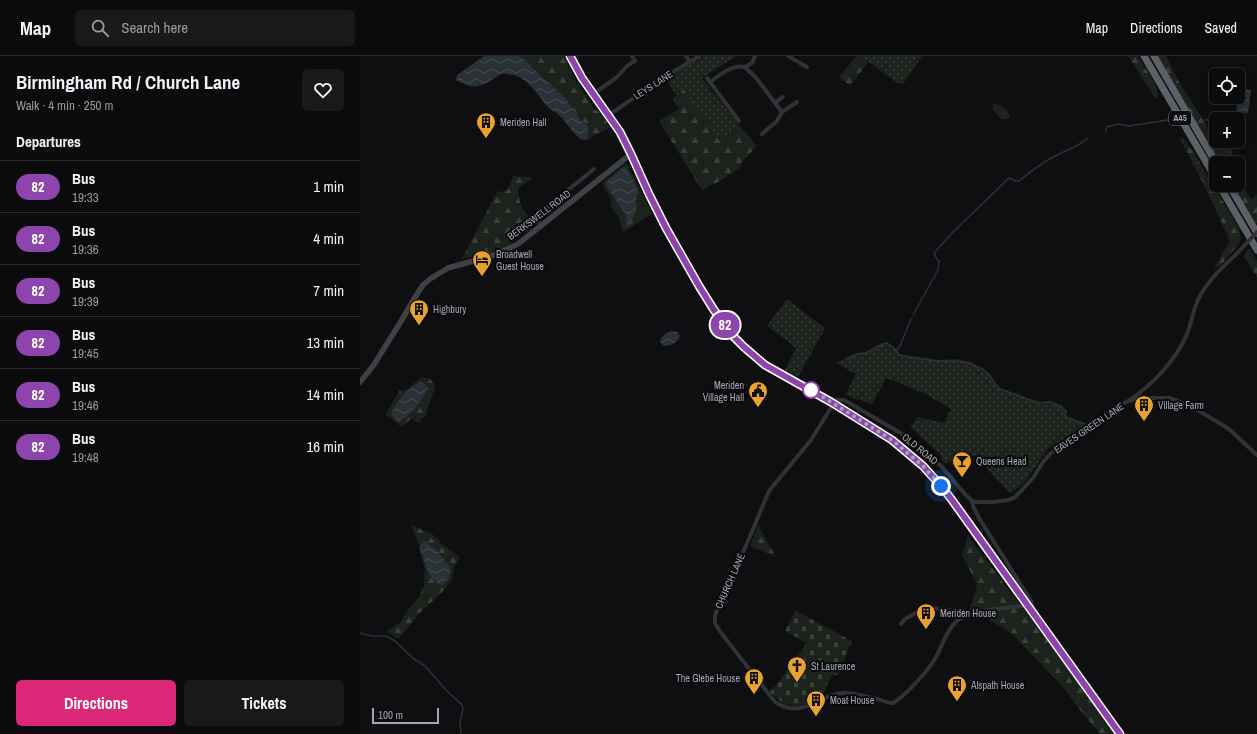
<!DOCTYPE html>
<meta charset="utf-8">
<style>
body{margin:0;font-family:"Archivo Narrow",sans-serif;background:#19191b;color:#f1f3f6;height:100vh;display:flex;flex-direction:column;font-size:15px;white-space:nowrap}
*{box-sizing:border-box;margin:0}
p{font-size:13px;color:#9a9b9d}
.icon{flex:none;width:22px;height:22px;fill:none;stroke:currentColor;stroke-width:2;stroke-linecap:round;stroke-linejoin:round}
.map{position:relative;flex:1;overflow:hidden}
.panel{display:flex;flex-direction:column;background:#0b0b0d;width:360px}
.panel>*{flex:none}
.badge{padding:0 8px;border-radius:13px;font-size:14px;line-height:26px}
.tools{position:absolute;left:849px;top:12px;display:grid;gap:8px}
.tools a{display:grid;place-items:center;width:36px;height:36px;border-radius:6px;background:#0b0b0d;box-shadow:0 2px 10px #0003,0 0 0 1px #2b2b2e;font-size:20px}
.scale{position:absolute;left:12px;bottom:10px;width:67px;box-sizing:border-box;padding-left:4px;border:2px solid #a1a7b1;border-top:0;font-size:11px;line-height:14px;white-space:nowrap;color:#a1a7b1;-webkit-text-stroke:3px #0a0a0c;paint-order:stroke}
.you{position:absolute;width:20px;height:20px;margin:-10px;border:3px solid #fff;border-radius:50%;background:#1a73e8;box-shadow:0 0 0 6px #1a73e833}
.map>.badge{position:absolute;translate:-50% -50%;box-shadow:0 0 0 2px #fff}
h2{padding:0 16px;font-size:15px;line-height:36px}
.round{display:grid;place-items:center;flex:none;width:42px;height:42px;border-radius:6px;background:#19191b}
.overview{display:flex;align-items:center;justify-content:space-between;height:68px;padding:0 16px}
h1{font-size:19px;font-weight:700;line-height:30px}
.cta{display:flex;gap:8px;margin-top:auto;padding:8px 16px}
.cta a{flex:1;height:46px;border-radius:6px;background:#db2777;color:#fff;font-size:16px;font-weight:700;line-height:46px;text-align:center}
.cta a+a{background:#19191b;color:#f1f3f6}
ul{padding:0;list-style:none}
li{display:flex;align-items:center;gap:12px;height:52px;padding:0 16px;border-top:1px solid #2b2b2e}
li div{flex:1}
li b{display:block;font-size:15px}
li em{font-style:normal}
li .badge{min-width:44px;font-weight:700;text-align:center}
header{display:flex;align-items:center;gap:24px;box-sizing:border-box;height:56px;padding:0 20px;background:#0b0b0d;border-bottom:1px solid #2b2b2e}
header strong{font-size:19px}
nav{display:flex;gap:22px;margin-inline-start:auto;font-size:14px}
.search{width:280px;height:36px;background:#19191b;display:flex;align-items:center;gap:10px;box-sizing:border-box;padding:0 14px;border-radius:6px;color:#9a9b9d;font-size:15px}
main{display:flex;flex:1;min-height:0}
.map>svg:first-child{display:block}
.grass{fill:url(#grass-dots)}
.forest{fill:url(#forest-firs)}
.cemetery{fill:url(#cemetery-stones)}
.park{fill:#1c231d}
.water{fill:url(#water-waves)}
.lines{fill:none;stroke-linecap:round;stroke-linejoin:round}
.stream{stroke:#2a3238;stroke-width:1.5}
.street{stroke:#313235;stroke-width:4}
.secondary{stroke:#3f4145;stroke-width:5.5}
.highway{stroke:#5d6066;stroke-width:7}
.street-bridge{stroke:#313235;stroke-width:4}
.line-casing{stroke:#fff;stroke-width:9}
.line{stroke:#8e44ad;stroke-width:6}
.walk{stroke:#a1a7b1;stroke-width:4;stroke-dasharray:0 7.2}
.stop-dot{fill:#fff;stroke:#8e44ad;stroke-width:2}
.labels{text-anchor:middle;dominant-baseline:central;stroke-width:4;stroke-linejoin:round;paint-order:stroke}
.shield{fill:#0a0a0c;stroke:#747880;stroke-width:1}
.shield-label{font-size:9px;font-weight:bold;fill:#a1a7b1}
.street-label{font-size:10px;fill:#a1a7b1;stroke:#0a0a0c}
.poi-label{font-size:10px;fill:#a1a7b1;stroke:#0a0a0c;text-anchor:start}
</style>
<header>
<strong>Map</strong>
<div class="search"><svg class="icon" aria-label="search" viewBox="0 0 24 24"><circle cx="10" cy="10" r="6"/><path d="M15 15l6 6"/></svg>Search here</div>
<nav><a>Map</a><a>Directions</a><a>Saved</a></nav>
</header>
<main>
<section class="panel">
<div class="overview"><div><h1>Birmingham Rd / Church Lane</h1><p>Walk · 4 min · 250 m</p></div><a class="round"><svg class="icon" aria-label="heart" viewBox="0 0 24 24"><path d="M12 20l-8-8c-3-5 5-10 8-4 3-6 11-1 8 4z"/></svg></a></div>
<h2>Departures</h2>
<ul>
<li><span class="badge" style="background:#8e44ad;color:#fff">82</span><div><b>Bus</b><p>19:33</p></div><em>1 min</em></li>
<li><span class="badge" style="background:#8e44ad;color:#fff">82</span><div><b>Bus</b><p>19:36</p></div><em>4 min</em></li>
<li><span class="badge" style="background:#8e44ad;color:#fff">82</span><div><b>Bus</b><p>19:39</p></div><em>7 min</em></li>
<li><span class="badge" style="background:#8e44ad;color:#fff">82</span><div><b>Bus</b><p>19:45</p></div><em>13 min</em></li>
<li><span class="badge" style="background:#8e44ad;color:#fff">82</span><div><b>Bus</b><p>19:46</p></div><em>14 min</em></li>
<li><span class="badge" style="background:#8e44ad;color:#fff">82</span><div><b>Bus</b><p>19:48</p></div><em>16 min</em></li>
</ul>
<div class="cta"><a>Directions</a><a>Tickets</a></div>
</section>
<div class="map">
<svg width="897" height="678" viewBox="0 0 897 678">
<defs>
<pattern id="grass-dots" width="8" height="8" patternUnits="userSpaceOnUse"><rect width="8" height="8" fill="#1c231d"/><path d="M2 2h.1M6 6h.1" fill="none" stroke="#3a403b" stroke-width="1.8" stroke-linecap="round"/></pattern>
<pattern id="forest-firs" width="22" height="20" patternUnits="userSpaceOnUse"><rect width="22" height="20" fill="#1c231d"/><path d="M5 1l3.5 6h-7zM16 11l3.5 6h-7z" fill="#3a403b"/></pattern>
<pattern id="cemetery-stones" width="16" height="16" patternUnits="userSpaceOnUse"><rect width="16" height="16" fill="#1c231d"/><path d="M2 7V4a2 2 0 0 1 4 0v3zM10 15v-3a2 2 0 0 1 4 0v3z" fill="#3a403b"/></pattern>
<pattern id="water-waves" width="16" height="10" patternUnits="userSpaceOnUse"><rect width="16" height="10" fill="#2a3238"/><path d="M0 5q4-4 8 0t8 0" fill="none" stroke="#464d52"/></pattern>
</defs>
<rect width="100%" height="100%" fill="#0f0f11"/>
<g class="grass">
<path d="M343,0H376L342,22L379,69L360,84L324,35L316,39L306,23Z"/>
<path d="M501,0H562L543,28L536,26Z"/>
<path d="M427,243L465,272L438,321L425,314L436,292C427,284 417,278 407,270Z"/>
<path d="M527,286L536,293L540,298L578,304L596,303L610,306L622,312L631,319L637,329L640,332L679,346L690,345L701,349L707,355L706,360L727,368L688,393L663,428L650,437L627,413L618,407L619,404L613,399L601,410H598L591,405L586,408L581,404L582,402L580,398L550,371L558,361C567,365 575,363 584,367L591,353L566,338L526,322L512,348L485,339L496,318L476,307L496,297L506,296L522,287Z"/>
</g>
<g class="forest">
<path d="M158,0H204L215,23L235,54L241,56L250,72L228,83V70C207,49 183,14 158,0Z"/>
<path d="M497,0H501L508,6L490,30L479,21Z"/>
<path d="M768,0H778L795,28L798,39L796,43Z"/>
<path d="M798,0H806L820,28L855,82L856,78V85H873L872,99L870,107H860Z"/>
<path d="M324,34L360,84L379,69L397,90L381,107V111L360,125L342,134L299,65L319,53L313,42Z"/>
<path d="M633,47C642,51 648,51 650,62L646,63L640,62L633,53Z"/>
<path d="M823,82L834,97L879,172L881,183L879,188L860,210L854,212L869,186L868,180L842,125L820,83Z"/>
<path d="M153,120L170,121L171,123L158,132C159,150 163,156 177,167L151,187L131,197L102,203L137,136L147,135Z"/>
<path d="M878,123L892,144L897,138V167L895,168L872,129H878Z"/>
<path d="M889,192L897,205V221L884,200Z"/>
<path d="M62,321L70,323L75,329L74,335L69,346L66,359L63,362H61V364L59,367L51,363L41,371L31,362L25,359L40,334L44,335C51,332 55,325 62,321Z"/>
<path d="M51,469L72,478L83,489L100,501L94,511L92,523L84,534L60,557L38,583L33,579L26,576L41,566L47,555L59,541L64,529L65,514L58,486Z"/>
<path d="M398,469L416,501L390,490Z"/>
<path d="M608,480L691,589L755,678H740L720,654L703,631L650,576L610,553L617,529L602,499Z"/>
</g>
<path class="cemetery" d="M436,555L492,585L478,619H473L467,628L465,635L461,640L454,645L440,650H435L426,648L420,645L410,636L412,632L415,631L438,600L447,587L425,575L435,555Z"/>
<path class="park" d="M266,107H267L292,158L263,176L259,162L250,149L252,146L242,127Z"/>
<g class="water">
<path d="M124,0H158L165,4L204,41L221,64L228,70V83L222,84C212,77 208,68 199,59C196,56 192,55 189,52C178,41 170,23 153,19C150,19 144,17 141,18C139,19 136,21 133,23C118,32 113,33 96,24L97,19Z"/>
<path d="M880,32L891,34L888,57L876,56Z"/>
<path d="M265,110C269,117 276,127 278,136C278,140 276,141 276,145C277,152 276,157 272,163L273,169L270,168L269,171L267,172L266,160L245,127Z"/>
<path d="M310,275L317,276L320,280C317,287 311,290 304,290L300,286C300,281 305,278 310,275Z"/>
<path d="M61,326L66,329L68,333C61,345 51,360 38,366L31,358C36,346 48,331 61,326Z"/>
<path d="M65,485L77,495L90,511C90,518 90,525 82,529C66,523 64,503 60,489Z"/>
</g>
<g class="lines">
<g class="stream">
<path d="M845,64L856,63"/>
<path d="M746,76V73L747,71L757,68L769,70L808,64"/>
<path d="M553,259L578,214L579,206L574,198L575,196L591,178L649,122L656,125H659C671,115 682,107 695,100C706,94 720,90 728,82"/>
<path d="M536,295L540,290L551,263"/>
<path d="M487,303L497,298L506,297L523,288L527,287L533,291L539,299C552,302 566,304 579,305C594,306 601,303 615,310C618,312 621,312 624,314C631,319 633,327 640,333L678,347L690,346L701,351L706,355L705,361L725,368"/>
<path d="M0,577L12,580H25L30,582L35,585L54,603L65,610L87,635L99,646L102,649L103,653L100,666L101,678"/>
</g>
<g class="street">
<path d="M326,0L330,6"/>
<path d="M428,0L447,11"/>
<path d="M385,11L397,23L422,56"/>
<path d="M347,22L379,65"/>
<path d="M350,26C359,19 373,8 385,11L392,7L395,0"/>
<path d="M233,38L256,22L268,9L275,5L272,0"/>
<path d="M416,46L423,41"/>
<path d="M249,59L294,28L339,0"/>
<path d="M402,78L417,65L422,56L437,46"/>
<path d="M182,170L176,164V160L234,113"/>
<path d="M770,344C793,328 816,304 827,278C832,266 833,252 840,240C850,221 869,206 884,190"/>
<path d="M471,346L475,344H484L549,382L582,411L604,437L612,445L613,450L619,462L671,545L672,549L670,553"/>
<path d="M474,347L451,384L409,435L391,478L355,559V567L359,574L369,587L415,646C444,664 455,640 482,637C494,636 506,641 518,643C523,645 528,647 533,647C546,639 567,616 575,603C583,589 587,571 601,562C613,554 651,552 667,549"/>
<path d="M612,445L616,446H634L648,444L654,442L660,436L673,422L683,406L691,397L708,388L756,351L768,345L783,342H809L831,350L869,373L897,399"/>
<path d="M541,568L545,563L565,552L587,553L604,560"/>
</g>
<g class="secondary">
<path d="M210,0L222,22L260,76L271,98L289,138L306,172L345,241L373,279L383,291L405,309L471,346L532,384L563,410L581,430L592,444L760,678"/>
<path d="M0,326L13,310L40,267L57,238L63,229L70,223L88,212L131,200L158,188L271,98"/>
</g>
<g class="highway">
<path d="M784,0L856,123"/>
<path d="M794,0L856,107"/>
<path d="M859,129L897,194"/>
<path d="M869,129L897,177"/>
</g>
<path class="street-bridge" d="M884,190L897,176"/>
</g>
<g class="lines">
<g class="line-casing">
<path id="line" d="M210,0L222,22L260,76L271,98L289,138L306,172L339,230L354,254L373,280L384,291L405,309L471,346L532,384L563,410L581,430L592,444L760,678"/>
</g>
<use href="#line" class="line"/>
<path class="walk" d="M451,334L448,332L471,346L532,384L563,410L581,430"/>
</g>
<defs>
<g id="building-pin" transform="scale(1)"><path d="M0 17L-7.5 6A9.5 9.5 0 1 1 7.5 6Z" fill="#e7a231" stroke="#0a0a0c"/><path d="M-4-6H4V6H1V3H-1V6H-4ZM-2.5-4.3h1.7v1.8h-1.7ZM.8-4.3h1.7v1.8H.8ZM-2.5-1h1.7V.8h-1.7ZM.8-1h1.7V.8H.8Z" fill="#111"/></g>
<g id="hotel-pin" transform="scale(1)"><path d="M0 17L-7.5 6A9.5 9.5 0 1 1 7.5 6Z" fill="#e7a231" stroke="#0a0a0c"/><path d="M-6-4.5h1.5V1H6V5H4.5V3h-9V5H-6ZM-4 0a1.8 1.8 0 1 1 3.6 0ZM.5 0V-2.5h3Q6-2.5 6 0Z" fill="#111"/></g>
<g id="civic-pin" transform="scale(1)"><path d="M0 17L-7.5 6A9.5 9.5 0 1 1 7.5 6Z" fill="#e7a231" stroke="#0a0a0c"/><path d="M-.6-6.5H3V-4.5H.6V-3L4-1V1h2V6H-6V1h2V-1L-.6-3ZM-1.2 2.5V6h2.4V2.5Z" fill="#111"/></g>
<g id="bar-pin" transform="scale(1)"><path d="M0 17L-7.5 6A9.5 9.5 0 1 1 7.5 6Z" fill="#e7a231" stroke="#0a0a0c"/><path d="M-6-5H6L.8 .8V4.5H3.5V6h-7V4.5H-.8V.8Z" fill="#111"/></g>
<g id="church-pin" transform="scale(1)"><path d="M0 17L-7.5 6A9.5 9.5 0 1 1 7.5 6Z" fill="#e7a231" stroke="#0a0a0c"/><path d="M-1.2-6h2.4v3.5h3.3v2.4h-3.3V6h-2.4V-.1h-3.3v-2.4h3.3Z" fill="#111"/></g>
</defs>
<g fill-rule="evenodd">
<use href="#building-pin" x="126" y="66"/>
<use href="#hotel-pin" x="122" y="204"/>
<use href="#building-pin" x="59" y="253"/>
<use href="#civic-pin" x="398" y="335"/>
<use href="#building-pin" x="784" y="349"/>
<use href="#bar-pin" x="602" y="405"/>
<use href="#building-pin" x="566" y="557"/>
<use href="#church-pin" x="437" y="610"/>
<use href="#building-pin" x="394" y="622"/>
<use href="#building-pin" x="597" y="629"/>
<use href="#building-pin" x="456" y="644"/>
</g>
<circle class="stop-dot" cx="451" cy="334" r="8"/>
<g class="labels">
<rect class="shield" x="809" y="55" width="22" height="14" rx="3"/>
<g class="shield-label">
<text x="820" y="62">A45</text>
</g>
<g class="street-label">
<text transform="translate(293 29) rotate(-33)">LEYS LANE</text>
<text transform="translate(179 159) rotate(-37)">BERKSWELL ROAD</text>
<text transform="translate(729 372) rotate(-34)">EAVES GREEN LANE</text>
<text transform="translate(560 393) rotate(39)">OLD ROAD</text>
<text transform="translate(370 525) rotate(-66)">CHURCH LANE</text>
</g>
<g class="poi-label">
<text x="140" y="66">Meriden Hall</text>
<text x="136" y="198">Broadwell<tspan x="136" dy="12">Guest House</tspan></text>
<text x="73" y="253">Highbury</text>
<text x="384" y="329" text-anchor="end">Meriden<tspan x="384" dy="12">Village Hall</tspan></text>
<text x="798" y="349">Village Farm</text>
<text x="616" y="405">Queens Head</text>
<text x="580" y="557">Meriden House</text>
<text x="451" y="610">St Laurence</text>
<text x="380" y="622" text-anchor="end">The Glebe House</text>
<text x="611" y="629">Alspath House</text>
<text x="470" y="644">Moat House</text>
</g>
</g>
</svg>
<div class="tools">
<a><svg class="icon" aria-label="locate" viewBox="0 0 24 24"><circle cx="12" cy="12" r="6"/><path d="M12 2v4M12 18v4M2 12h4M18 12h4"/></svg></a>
<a>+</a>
<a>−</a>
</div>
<div class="scale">100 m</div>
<div class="you" style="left:581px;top:430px"></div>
<b class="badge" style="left:365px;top:269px;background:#8e44ad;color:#fff">82</b>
</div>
</main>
